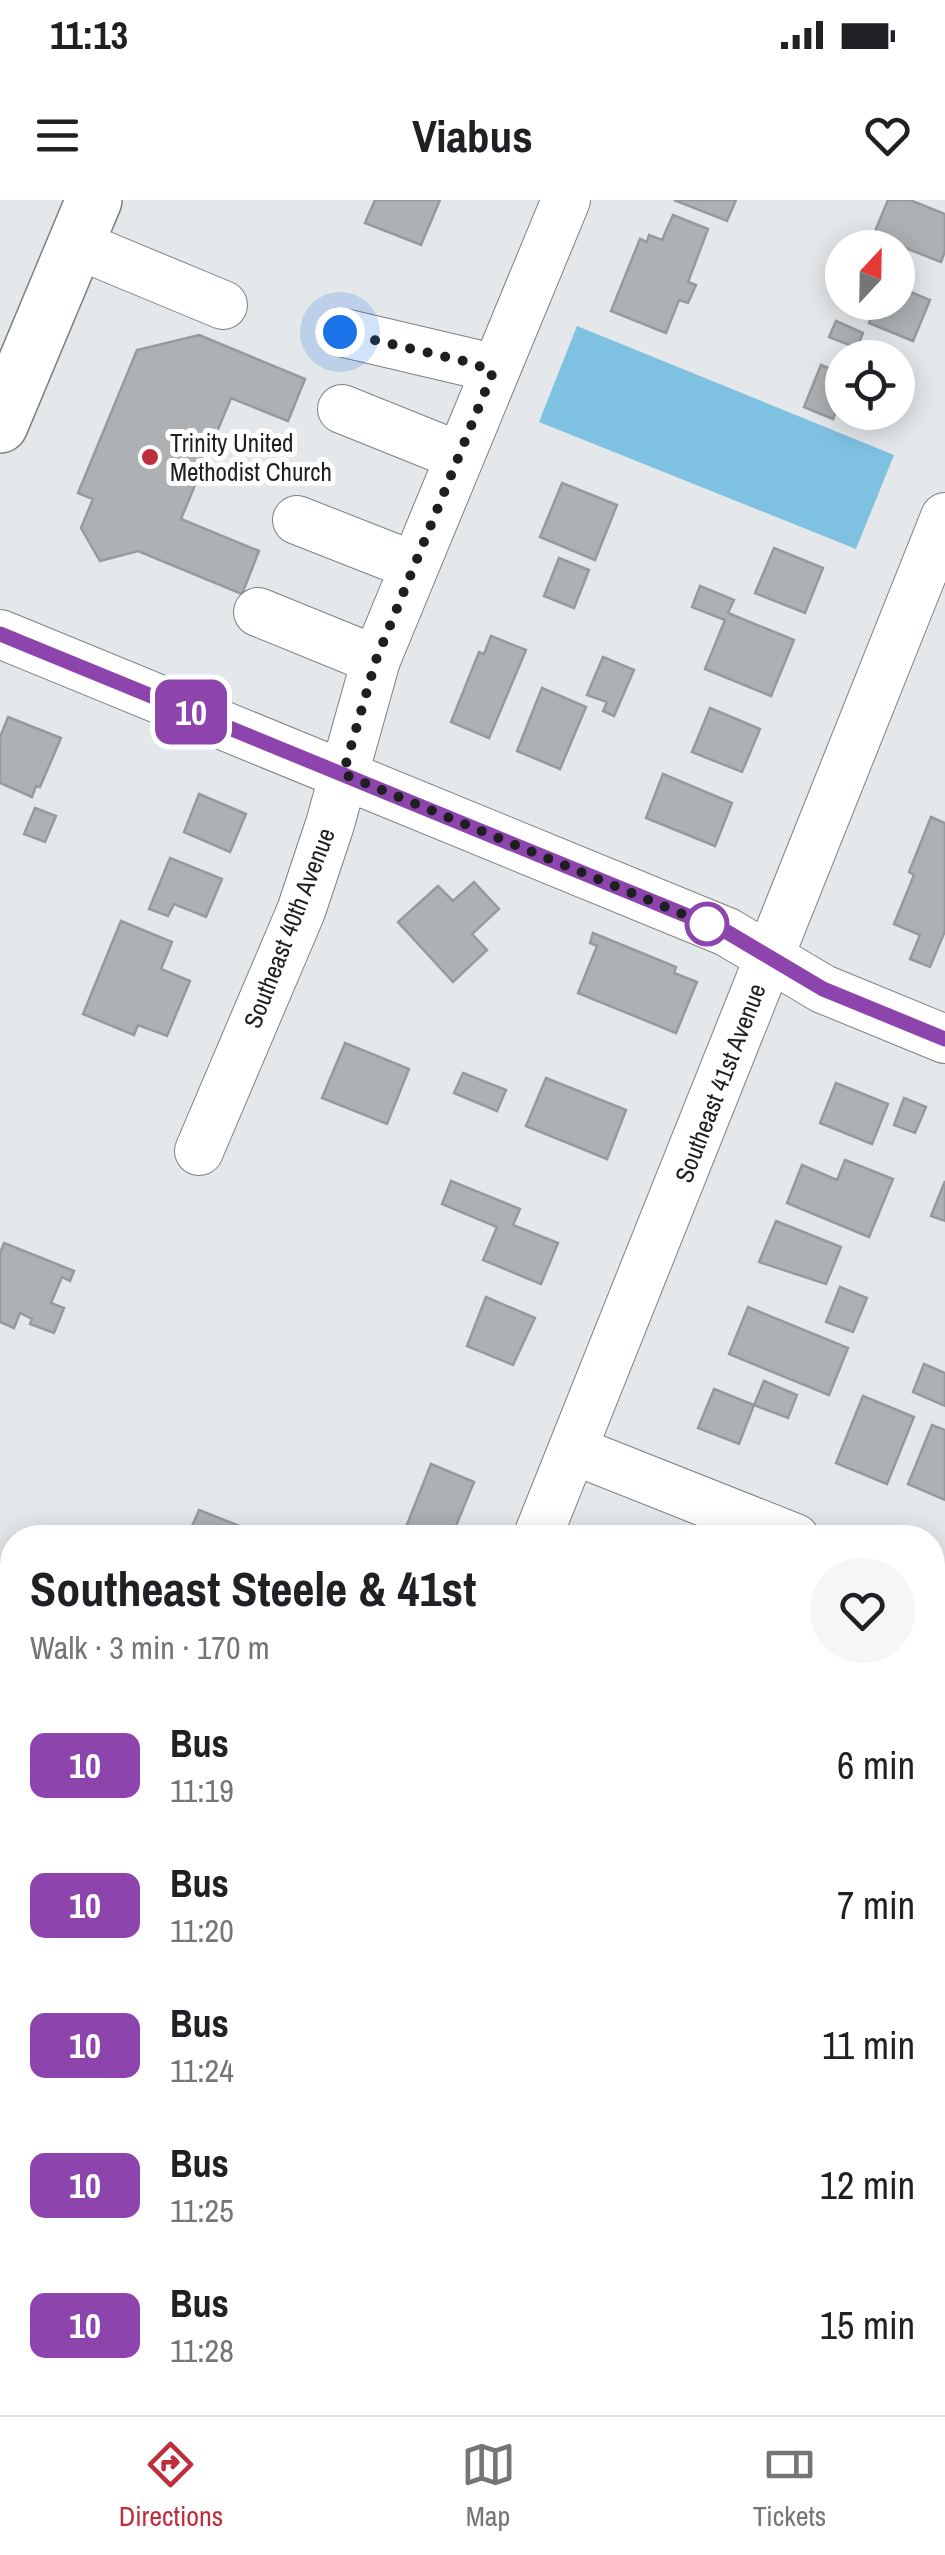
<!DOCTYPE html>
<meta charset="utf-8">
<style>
body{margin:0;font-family:"Archivo Narrow",sans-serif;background:#f6f6f6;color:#202124;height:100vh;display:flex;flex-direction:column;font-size:38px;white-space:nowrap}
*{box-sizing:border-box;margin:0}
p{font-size:32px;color:#757577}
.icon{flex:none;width:55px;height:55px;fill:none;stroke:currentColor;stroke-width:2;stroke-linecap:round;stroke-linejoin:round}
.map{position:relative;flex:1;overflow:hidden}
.details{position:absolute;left:0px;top:1325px;width:945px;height:890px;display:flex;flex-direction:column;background:#fff;border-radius:40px 40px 0 0;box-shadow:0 5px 25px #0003}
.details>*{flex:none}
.badge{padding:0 20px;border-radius:15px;font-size:35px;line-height:65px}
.needle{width:65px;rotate:22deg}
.buttons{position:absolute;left:825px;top:30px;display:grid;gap:20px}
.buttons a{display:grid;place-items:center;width:90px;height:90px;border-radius:50%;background:#fff;box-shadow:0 5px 25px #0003;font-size:50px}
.you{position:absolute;width:50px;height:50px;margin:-25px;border:8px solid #fff;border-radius:50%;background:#1a73e8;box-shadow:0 0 0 15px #1a73e833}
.map>.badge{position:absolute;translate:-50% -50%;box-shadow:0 0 0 5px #fff}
.round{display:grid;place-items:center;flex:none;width:105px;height:105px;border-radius:52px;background:#f6f6f6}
.headline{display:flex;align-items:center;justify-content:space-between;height:170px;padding:0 30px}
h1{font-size:48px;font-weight:800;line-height:75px}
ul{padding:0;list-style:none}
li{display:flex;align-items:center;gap:30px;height:140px;padding:0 30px}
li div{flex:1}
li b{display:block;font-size:38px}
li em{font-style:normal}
li .badge{min-width:110px;font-weight:700;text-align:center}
.status{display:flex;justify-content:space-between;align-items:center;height:70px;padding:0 50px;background:#fff;direction:ltr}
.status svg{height:28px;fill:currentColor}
header{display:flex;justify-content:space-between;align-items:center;height:130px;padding:0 30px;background:#fff;font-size:45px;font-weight:800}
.dock{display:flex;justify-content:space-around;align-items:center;height:140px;border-top:2px solid #e0e0e0;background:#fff;font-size:28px;color:#757577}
.dock a{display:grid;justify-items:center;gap:5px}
.dock .on{color:#be2e3d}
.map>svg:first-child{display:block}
.green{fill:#7fc1e1}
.building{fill:#aeb1b3;stroke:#979a9c;stroke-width:2.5}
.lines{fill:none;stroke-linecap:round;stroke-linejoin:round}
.minor-casing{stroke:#7d8081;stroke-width:50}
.major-casing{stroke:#7d8081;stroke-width:58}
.minor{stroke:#fff;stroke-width:48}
.major{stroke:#fff;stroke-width:55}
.line-casing{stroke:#fff;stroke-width:22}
.line{stroke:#8e44ad;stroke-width:15}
.walk{stroke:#1e1f20;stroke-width:10;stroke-dasharray:0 18}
.poi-dot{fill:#be2e3d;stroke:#fff;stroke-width:4}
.stop-dot{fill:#fff;stroke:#8e44ad;stroke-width:5}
.labels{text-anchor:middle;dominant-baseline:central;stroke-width:10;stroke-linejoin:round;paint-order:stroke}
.poi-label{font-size:25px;fill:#1e1f20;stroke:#fff;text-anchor:start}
.street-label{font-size:25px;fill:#1e1f20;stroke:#fff}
</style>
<div class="status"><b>11:13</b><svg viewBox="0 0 49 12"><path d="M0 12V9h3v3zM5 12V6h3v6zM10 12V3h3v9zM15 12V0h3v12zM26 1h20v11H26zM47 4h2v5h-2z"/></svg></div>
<header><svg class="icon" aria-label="menu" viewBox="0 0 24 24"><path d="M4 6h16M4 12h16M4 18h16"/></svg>Viabus<svg class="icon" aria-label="heart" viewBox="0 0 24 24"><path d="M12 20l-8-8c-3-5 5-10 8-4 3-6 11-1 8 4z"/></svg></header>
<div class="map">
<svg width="945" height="2215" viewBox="0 0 945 2215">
<rect width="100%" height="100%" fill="#e5e8ea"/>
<path class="green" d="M577,126L894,255L856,349L539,222Z"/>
<g class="building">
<path d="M375,0H440L421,45L365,23Z"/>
<path d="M674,0H736L727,21Z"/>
<path d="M888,0H910L945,14V51L941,62L903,47L898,60V48H868Z"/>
<path d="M673,15L708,29L688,82L696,85L688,103L679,100L666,133L611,111L640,39L647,42L649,35L662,40Z"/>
<path d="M898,87L930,100L913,141L869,123L878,102H898Z"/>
<path d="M836,121L863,133L857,148L829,137Z"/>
<path d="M199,135L305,179L288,221L231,198L181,319L259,351L242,394L138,351L100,361L81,328L93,299L78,293L137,150Z"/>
<path d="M842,160V207L838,206L833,219L804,207L821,165L838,172Z"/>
<path d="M855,212H889L884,224Z"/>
<path d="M562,283L617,305L595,360L540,337Z"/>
<path d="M774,348L823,368L805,413L755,393Z"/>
<path d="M559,358L589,370L574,408L544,396Z"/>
<path d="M700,386L734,400L728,413L794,440L771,496L705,469L725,420L692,407Z"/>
<path d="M491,436L526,450L489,538L451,522L479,452L484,454Z"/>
<path d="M603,457L634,470L614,516L603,511L607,502L587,495Z"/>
<path d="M542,488L586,507L560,569L517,551Z"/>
<path d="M710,508L760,529L742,572L692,552Z"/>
<path d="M8,517L61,538L40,587L36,586L32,597L0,583V537Z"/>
<path d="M663,574L732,603L715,646L646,618Z"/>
<path d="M199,594L246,614L230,652L184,632Z"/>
<path d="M35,608L56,616L45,642L24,634Z"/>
<path d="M931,617L945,623V731L930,767L910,759L920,735L894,724L914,675L909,672Z"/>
<path d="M170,658L222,679L206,717L174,704L168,716L149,709Z"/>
<path d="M474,682L499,709L472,734L487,750L453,782L398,722L438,686L453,701Z"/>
<path d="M121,721L172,742L161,769L190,781L167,836L138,825L134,835L83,814Z"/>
<path d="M593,733L676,767L674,773L697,782L676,833L578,793L597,746L590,743Z"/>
<path d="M345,843L409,869L387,924L322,898Z"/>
<path d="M463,873L506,890L497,911L454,893Z"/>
<path d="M546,878L626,910L607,959L526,926Z"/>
<path d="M836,883L888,904L872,944L820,923Z"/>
<path d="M904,898L926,907L915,933L894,925Z"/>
<path d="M845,960L893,979L869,1037L787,1003L802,965L837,980Z"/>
<path d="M451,981L520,1009L513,1025L558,1043L541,1084L483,1060L497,1027L442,1004Z"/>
<path d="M945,981V1021L931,1016Z"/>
<path d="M776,1021L841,1047L826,1084L759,1062Z"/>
<path d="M4,1043L74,1071L70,1081L62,1077L51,1103L64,1108L54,1133L30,1124L32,1119L20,1113L14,1128L0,1122V1053Z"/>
<path d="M840,1087L867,1098L853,1132L826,1122Z"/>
<path d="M486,1097L535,1118L513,1165L467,1146Z"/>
<path d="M748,1107L848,1148L829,1195L729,1154Z"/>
<path d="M924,1164L945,1173V1206L913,1192Z"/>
<path d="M764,1181L797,1195L788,1218L754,1205Z"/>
<path d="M714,1189L754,1205L739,1244L698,1228Z"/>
<path d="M863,1196L914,1217L887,1284L836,1263Z"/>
<path d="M932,1225L945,1230V1300L908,1284Z"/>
<path d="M431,1264L474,1282L451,1338H433L406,1327Z"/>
<path d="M199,1310L262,1335V1338H187Z"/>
<path d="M932,1465L945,1470V1525L932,1520Z"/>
<path d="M945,1945V1978L934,1973Z"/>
<path d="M932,1989L945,1994V2059L932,2054Z"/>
<path d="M0,2101L12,2106V2145L0,2140Z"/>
<path d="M278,2202H321L316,2215H273Z"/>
<path d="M574,2202H628L623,2215H604Z"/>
<path d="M777,2202H844L839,2215H772Z"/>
<path d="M868,2202H908L928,2211L926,2215H862Z"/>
</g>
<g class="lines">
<g class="minor-casing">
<g id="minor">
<path d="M76,44L223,105"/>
<path d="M340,132L472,163L493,172"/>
<path d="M342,209L459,256"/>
<path d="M297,320L414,366"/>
<path d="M258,412L376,460"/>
<path d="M0,434L727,732L823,789L945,839"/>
<path d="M199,951L301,711L330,624L376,460L566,0"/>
<path d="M573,1250L795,1338"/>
<path d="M537,1338L945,317"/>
<path d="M932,1392L945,1397"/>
<path d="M0,1441L3,1434"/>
<path d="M0,1745L12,1750"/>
<path d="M932,2135L945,2140"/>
<path d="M181,2215L186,2202"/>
</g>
</g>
<g class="major-casing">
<path id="major" d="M0,225L94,0"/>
</g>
<use href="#minor" class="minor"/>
<use href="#major" class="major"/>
</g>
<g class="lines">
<g class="line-casing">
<path id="line" d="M0,434L727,732L823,789L945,839"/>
</g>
<use href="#line" class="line"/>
<path class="walk" d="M340,132L472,163L493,172L376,460L343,574L707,724"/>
</g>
<circle class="poi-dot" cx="150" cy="257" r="10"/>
<circle class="stop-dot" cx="707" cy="724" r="20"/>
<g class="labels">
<g class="poi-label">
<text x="170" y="243">Trinity United<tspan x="170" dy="29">Methodist Church</tspan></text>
</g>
<g class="street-label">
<text transform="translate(289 728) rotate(-69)">Southeast 40th Avenue</text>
<text transform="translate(720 883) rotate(-69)">Southeast 41st Avenue</text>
</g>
</g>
</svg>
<div class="buttons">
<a><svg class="needle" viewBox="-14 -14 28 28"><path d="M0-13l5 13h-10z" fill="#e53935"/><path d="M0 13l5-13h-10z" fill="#757577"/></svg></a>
<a><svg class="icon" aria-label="locate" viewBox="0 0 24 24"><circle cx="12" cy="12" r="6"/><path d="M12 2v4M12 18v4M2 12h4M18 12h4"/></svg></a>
</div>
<div class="you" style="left:340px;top:132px"></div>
<b class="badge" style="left:191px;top:512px;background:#8e44ad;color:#fff">10</b>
<section class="details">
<div class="headline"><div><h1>Southeast Steele &amp; 41st</h1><p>Walk · 3 min · 170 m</p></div><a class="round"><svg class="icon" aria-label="heart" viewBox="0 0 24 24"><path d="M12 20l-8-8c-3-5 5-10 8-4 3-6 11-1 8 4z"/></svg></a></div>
<ul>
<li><span class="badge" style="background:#8e44ad;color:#fff">10</span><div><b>Bus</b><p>11:19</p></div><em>6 min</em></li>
<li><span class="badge" style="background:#8e44ad;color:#fff">10</span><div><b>Bus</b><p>11:20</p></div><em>7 min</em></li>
<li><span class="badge" style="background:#8e44ad;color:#fff">10</span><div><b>Bus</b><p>11:24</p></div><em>11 min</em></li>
<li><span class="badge" style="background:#8e44ad;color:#fff">10</span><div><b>Bus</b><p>11:25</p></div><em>12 min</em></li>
<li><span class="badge" style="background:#8e44ad;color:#fff">10</span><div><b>Bus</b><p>11:28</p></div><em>15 min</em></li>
</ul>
</section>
</div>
<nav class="dock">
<a class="on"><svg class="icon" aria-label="directions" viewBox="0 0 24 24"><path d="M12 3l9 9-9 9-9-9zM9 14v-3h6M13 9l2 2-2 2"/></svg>Directions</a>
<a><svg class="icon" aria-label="map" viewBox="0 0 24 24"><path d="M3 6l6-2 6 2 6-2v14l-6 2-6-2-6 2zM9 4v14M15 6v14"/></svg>Map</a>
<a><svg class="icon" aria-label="tickets" viewBox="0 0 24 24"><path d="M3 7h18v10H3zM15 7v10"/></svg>Tickets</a>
</nav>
